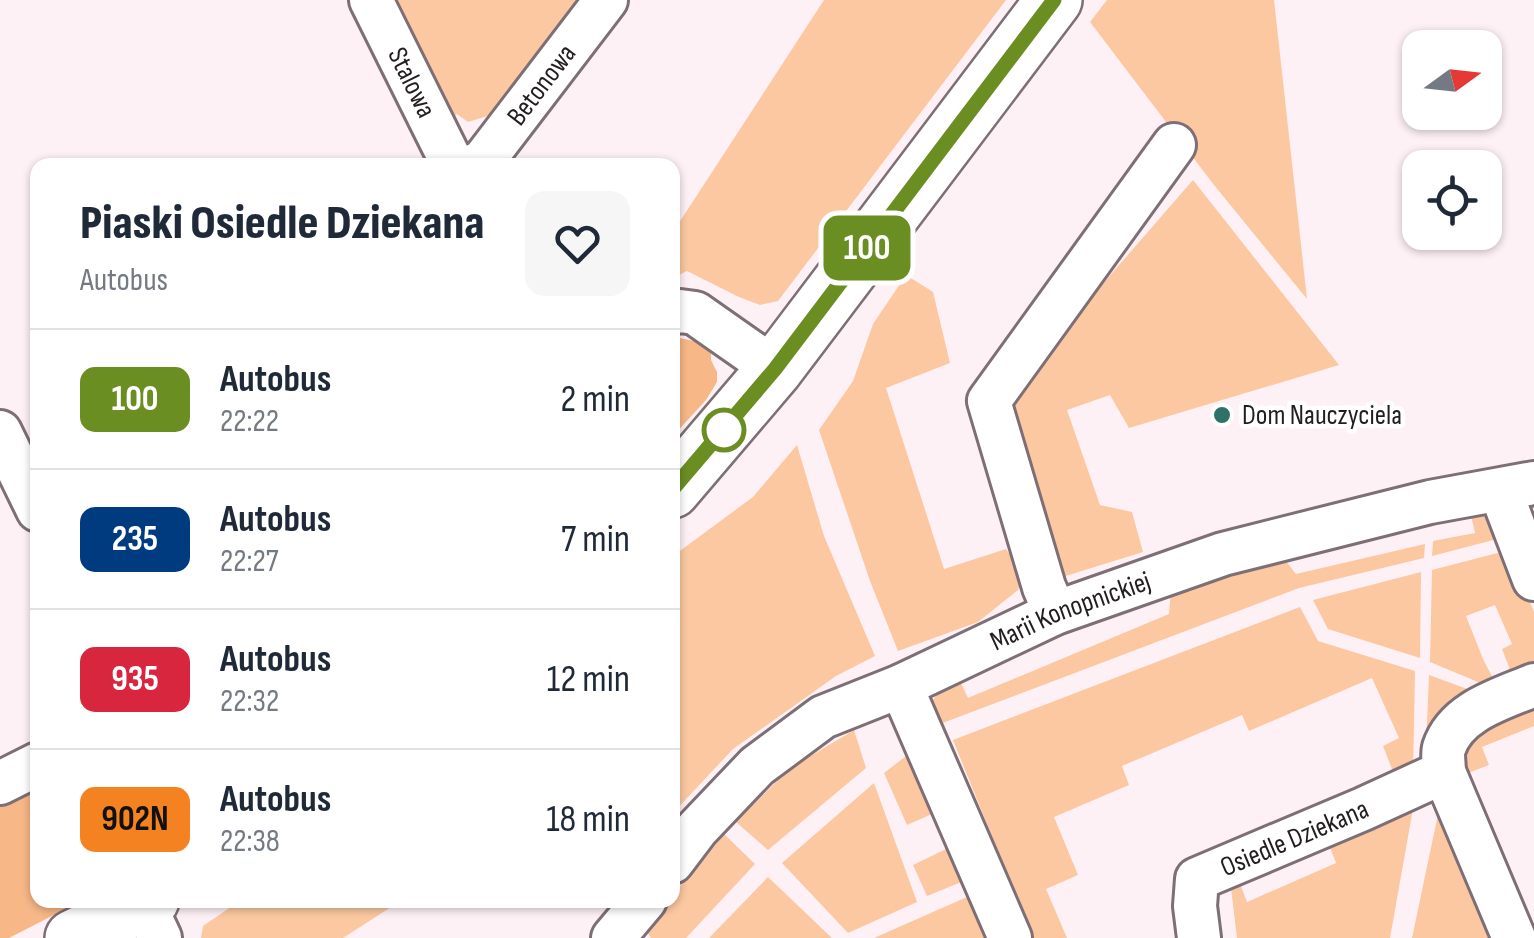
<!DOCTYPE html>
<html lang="pl">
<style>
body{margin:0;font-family:"Sofia Sans Condensed",sans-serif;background:#f6f6f7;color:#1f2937;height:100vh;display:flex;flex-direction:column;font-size:38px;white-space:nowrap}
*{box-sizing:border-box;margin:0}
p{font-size:32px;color:#747a83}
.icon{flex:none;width:55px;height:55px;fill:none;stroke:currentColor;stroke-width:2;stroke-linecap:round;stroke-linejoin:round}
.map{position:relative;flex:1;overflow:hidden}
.side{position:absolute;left:30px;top:158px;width:650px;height:750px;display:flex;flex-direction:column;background:#fff;border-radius:20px;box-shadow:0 2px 8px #0004}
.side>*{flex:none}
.badge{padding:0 20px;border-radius:15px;font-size:35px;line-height:65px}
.needle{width:65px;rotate:75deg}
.fabs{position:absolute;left:1402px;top:30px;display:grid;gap:20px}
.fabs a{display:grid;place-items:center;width:100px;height:100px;border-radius:20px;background:#fff;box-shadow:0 2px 8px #0004;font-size:50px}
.map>.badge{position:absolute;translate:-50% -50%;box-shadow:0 0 0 5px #fff}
.round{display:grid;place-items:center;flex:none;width:105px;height:105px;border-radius:20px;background:#f6f6f7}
.headline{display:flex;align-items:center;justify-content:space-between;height:170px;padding:0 50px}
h1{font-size:48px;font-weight:800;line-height:75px}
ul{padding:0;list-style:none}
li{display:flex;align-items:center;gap:30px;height:140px;padding:0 50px;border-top:2px solid #e0e1e3}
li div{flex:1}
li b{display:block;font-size:38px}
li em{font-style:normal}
li .badge{min-width:110px;font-weight:700;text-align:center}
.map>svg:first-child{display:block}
.green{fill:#fbc8a1}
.forest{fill:#f7b787}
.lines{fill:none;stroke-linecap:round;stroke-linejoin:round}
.minor-casing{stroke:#7d6f75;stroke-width:48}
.tertiary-casing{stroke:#7d6f75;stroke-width:60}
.minor{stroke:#fff;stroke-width:42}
.tertiary{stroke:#fff;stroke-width:55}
.line-casing{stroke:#fff;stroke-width:22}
.line{stroke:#6b8e23;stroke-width:15}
.poi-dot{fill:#2c7267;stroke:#fff;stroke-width:4}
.stop-dot{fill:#fff;stroke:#6b8e23;stroke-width:5}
.labels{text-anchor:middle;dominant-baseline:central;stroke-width:9;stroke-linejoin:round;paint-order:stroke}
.street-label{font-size:28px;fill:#221d1f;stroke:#fff}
.poi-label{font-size:28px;fill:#221d1f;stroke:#fff;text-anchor:start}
</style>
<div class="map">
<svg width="1534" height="938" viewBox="0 0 1534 938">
<rect width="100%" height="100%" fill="#fef1f6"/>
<g class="green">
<path d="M391,0H580L535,69L528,65L491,115L468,122L457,114L452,118Z"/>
<path d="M824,0H1006L778,301L760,305L739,297L687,271L673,278V232Z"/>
<path d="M1107,0H1274L1307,299L1214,185L1090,22Z"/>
<path d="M1193,180L1339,365L1129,428L1110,395L1067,410L1100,505L1132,512L1143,552L1059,578L1008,425L1013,387Z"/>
<path d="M906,275L933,292L950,363L886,388L944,569L1006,549L1023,574L1018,590L978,622L898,651L870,581L819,430L853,381L873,324Z"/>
<path d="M797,445L824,536L875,656L836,676L733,749L673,813V556L753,497Z"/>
<path d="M1484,508L1505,537L1432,556L1433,541L1475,533L1470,511Z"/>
<path d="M1425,544L1424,558L1299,588L932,727L927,708L941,689L959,679L968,698L1169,614L1171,590L1282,556L1296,574Z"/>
<path d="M1509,550L1534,612V671L1514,680L1502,649L1512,644L1495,605L1466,616L1483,659L1496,684L1490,687L1430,662L1432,570Z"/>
<path d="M1421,572L1420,658L1328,629L1313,600Z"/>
<path d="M1300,607L1318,641L1415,671L1413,775L1397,782L1383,746L1399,738L1372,678L1249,731L1242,715L1122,766L1129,785L1054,817L1078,875L1046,889L1067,938H1033L953,740Z"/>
<path d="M1429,675L1481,694L1426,746Z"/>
<path d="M1534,698V726L1482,747L1489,765L1463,775V748L1470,727Z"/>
<path d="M854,730L866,768L768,850L736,822L789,769Z"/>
<path d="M910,753L964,881L927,896L913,865L946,849L932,814L907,825L884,773Z"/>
<path d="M874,783L917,902L848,933L782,863Z"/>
<path d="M1414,803L1390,938H1237L1230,880L1237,876L1247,902L1336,863L1326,837Z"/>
<path d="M1440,805L1497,938H1412Z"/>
<path d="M723,833L755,864L686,938H651L645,929L669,900H672L673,895Z"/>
<path d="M768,877L832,938H709Z"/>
<path d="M976,893L998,938H874Z"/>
<path d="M241,900H402L343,938H201L203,926Z"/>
</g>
<g class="forest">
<path d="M680,338L711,345V360L717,372V382L706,400L673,436V340Z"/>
<path d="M37,780L38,900H83L9,938H0V797Z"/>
</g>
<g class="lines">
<g class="minor-casing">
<g id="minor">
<path id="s1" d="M371,0L453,165"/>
<path id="s2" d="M475,165L483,161L606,0"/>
<path d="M672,313L680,311L695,313L775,369"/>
<path d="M0,432L38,510"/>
<path d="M1500,490L1534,579"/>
<path d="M1055,613L1044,587L989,401L1174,145"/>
<path d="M901,686L1010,938"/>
<path d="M0,783L38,764"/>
<path id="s3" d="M672,862L697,829L757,766L823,717L901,686L1055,613L1223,554L1430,502L1534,483"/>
<path d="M144,904L160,938"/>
<path d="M613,938L645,900"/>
<path id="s4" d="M1199,938L1195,906L1197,879L1363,809L1444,772"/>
<path d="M1514,938L1444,772C1444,765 1442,755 1444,748C1456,711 1501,699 1534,685"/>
</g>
</g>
<g class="tertiary-casing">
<g id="tertiary">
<path d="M672,490L775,369L1054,0"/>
<path d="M73,938L151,900"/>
</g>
</g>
<use href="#minor" class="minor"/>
<use href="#tertiary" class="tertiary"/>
</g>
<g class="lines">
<g class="line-casing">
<path id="line" d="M672,490L775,369L1054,0"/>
</g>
<use href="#line" class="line"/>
</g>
<circle class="poi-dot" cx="1222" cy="415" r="10"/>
<circle class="stop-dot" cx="724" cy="430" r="20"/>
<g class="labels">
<g class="street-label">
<text stroke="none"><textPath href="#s1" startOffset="92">Stalowa</textPath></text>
<text stroke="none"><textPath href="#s2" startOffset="105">Betonowa</textPath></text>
<text stroke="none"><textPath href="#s3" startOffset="480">Marii Konopnickiej</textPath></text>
<text stroke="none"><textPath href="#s4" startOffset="165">Osiedle Dziekana</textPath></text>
</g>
<g class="poi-label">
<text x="1242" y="415">Dom Nauczyciela</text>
</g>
</g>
</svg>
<div class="fabs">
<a><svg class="needle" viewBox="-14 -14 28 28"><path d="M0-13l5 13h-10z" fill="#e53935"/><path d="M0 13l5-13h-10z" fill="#747a83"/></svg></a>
<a><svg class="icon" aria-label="locate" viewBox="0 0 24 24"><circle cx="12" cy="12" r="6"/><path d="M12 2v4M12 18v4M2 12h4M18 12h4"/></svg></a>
</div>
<b class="badge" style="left:867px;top:248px;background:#6b8e23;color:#fff">100</b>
<section class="side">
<div class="headline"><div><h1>Piaski Osiedle Dziekana</h1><p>Autobus</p></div><a class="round"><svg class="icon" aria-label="heart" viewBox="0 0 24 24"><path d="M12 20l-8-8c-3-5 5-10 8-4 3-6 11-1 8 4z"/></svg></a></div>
<ul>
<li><span class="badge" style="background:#6b8e23;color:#fff">100</span><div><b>Autobus</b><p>22:22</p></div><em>2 min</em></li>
<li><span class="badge" style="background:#003b80;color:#fff">235</span><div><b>Autobus</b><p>22:27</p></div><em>7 min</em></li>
<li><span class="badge" style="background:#d7263d;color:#fff">935</span><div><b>Autobus</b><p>22:32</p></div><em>12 min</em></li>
<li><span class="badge" style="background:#f58220;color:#111">902N</span><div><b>Autobus</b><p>22:38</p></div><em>18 min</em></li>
</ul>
</section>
</div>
